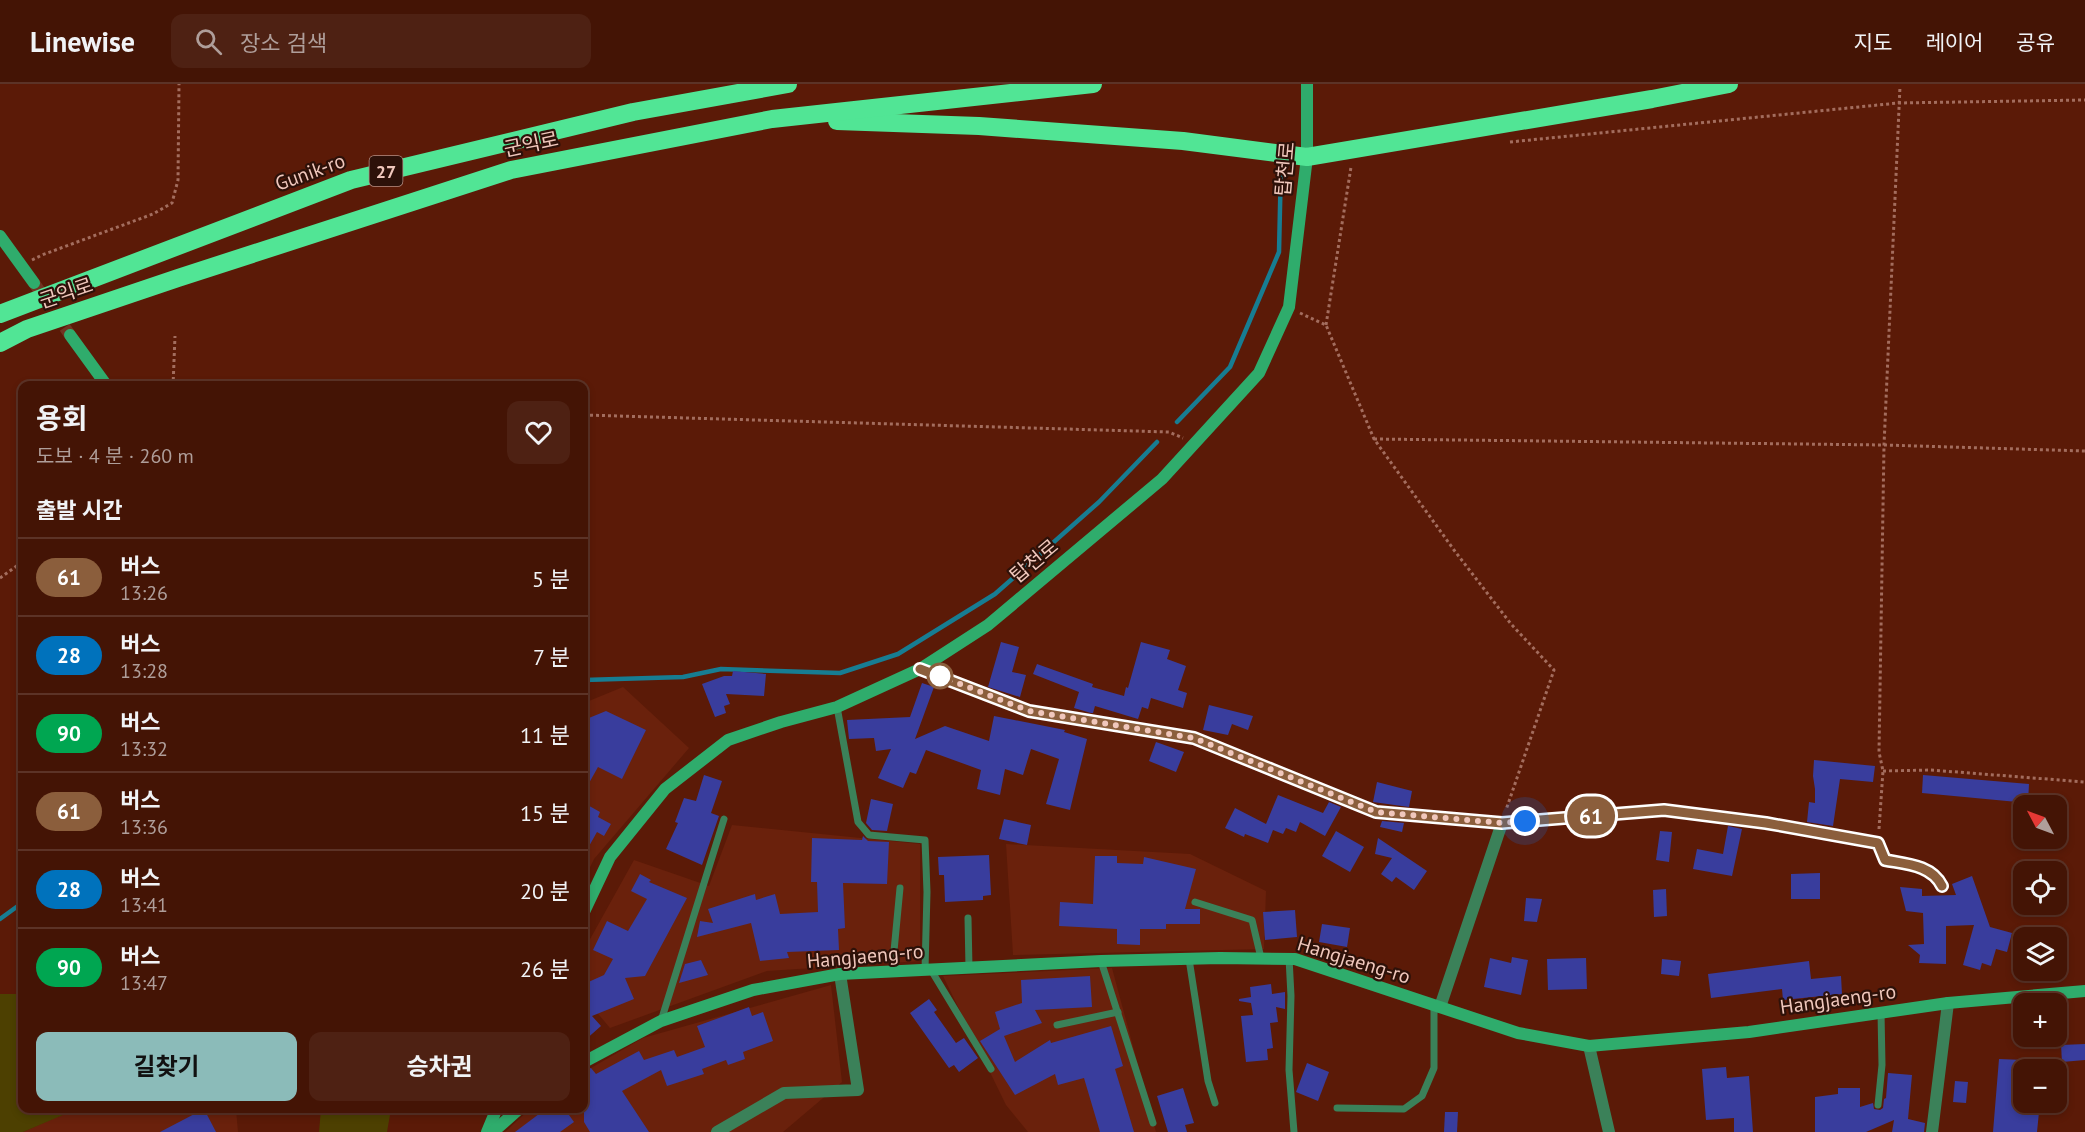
<!DOCTYPE html>
<html lang="ko">
<meta charset="utf-8">
<style>
body{margin:0;font-family:"PT Sans","Noto Sans KR",sans-serif;background:#4e2113;color:#f1f3f6;height:100vh;display:flex;flex-direction:column;font-size:22px;white-space:nowrap}
*{box-sizing:border-box;margin:0}
p{font-size:20px;color:#af9e9a}
.icon{flex:none;width:33px;height:33px;fill:none;stroke:currentColor;stroke-width:2;stroke-linecap:round;stroke-linejoin:round}
.map{position:relative;flex:1;overflow:hidden}
.side{position:absolute;left:18px;top:297px;width:570px;height:732px;display:flex;flex-direction:column;background:#441405;border-radius:12px;box-shadow:0 3px 9px #0003,0 0 0 2px #5c3327}
.side>*{flex:none}
.badge{padding:0 12px;border-radius:20px;font-size:21px;line-height:39px}
.needle{width:39px;rotate:311deg}
.buttons{position:absolute;left:2013px;top:711px;display:grid;gap:12px}
.buttons a{display:grid;place-items:center;width:54px;height:54px;border-radius:12px;background:#441405;box-shadow:0 3px 9px #0003,0 0 0 2px #5c3327;font-size:30px}
.you{position:absolute;width:30px;height:30px;margin:-15px;border:4px solid #fff;border-radius:50%;background:#1a73e8;box-shadow:0 0 0 9px #1a73e833}
.map>.badge{position:absolute;translate:-50% -50%;box-shadow:0 0 0 3px #fff}
h2{padding:0 18px;font-size:22px;line-height:54px}
.round{display:grid;place-items:center;flex:none;width:63px;height:63px;border-radius:12px;background:#4e2113}
.head{display:flex;align-items:center;justify-content:space-between;height:102px;padding:0 18px}
h1{font-size:28px;font-weight:700;line-height:45px}
.button{display:flex;gap:12px;margin-top:auto;padding:12px 18px}
.button a{flex:1;height:69px;border-radius:12px;background:#8bbbb9;color:#111;font-size:24px;font-weight:700;line-height:69px;text-align:center}
.button a+a{background:#4e2113;color:#f1f3f6}
ul{padding:0;list-style:none}
li{display:flex;align-items:center;gap:18px;height:78px;padding:0 18px;border-top:2px solid #5c3327}
li div{flex:1}
li b{display:block;font-size:22px}
li em{font-style:normal}
li .badge{min-width:66px;font-weight:700;text-align:center}
header{display:flex;align-items:center;gap:36px;box-sizing:border-box;height:84px;padding:0 30px;background:#441405;border-bottom:2px solid #5c3327}
header strong{font-size:28px}
nav{display:flex;gap:33px;margin-inline-start:auto;font-size:21px}
.search{width:420px;height:54px;background:#4e2113;display:flex;align-items:center;gap:15px;box-sizing:border-box;padding:0 21px;border-radius:12px;color:#af9e9a;font-size:22px}
.map>svg:first-child{display:block}
.built{fill:#6a210c}
.green{fill:#4d4001}
.lines{fill:none;stroke-linecap:round;stroke-linejoin:round}
.stream{stroke:#177d92;stroke-width:4.5}
.building{fill:#393d9d}
.secondary-tunnel{stroke:#713422;stroke-width:12;stroke-dasharray:12 6;stroke-linecap:butt}
.path{stroke:#a36d5e;stroke-width:3;stroke-dasharray:3 3;stroke-linecap:butt}
.lane{stroke:#3b8159;stroke-width:7}
.street{stroke:#3b8159;stroke-width:12}
.secondary{stroke:#2fac6c;stroke-width:12}
.highway{stroke:#51e595;stroke-width:18}
.line-casing{stroke:#fff;stroke-width:14}
.line{stroke:#8b5e3c;stroke-width:9}
.walk{stroke:#f0c7bc;stroke-width:6;stroke-dasharray:0 10.8}
.stop-dot{fill:#fff;stroke:#8b5e3c;stroke-width:3}
.labels{text-anchor:middle;dominant-baseline:central;stroke-width:4.5;stroke-linejoin:round;paint-order:stroke}
.shield{fill:#2d1109;stroke:#b69086;stroke-width:1.5}
.shield-label{font-size:18px;font-weight:bold;fill:#f0c7bc}
.street-label{font-size:20px;fill:#f0c7bc;stroke:#2d1109}
</style>
<header>
<strong>Linewise</strong>
<div class="search"><svg class="icon" aria-label="search" viewBox="0 0 24 24"><circle cx="10" cy="10" r="6"/><path d="M15 15l6 6"/></svg>장소 검색</div>
<nav><a>지도</a><a>레이어</a><a>공유</a></nav>
</header>
<div class="map">
<svg width="2085" height="1048" viewBox="0 0 2085 1048">
<rect width="100%" height="100%" fill="#5b1a07"/>
<g class="built">
<path d="M623,603L689,664L594,775L584,796V619Z"/>
<path d="M732,741L920,760V877L767,887L610,944L584,913V866L634,776L709,802Z"/>
<path d="M1006,760L1190,770L1266,807L1264,865L1013,871Z"/>
<path d="M1112,884L1156,1048H1028L1006,1021L943,892Z"/>
<path d="M831,901L842,998L783,1048H505L530,1025L584,1024V988L643,954Z"/>
<path d="M77,1024L236,1025L238,1048H23Z"/>
</g>
<g class="green">
<path d="M0,910H22V1024L77,1025L23,1048H0Z"/>
<path d="M321,1025H391L387,1048H319Z"/>
</g>
<g class="lines">
<g class="stream">
<path d="M1177,338L1230,283L1279,168L1281,80"/>
<path d="M584,596L683,593L721,585L840,589L898,570L995,510L1099,418L1157,358"/>
<path d="M0,835L22,819"/>
</g>
</g>
<g class="building">
<path d="M1001,558L1019,563L1012,588L1026,591L1020,613L988,603Z"/>
<path d="M1141,558L1170,566L1167,575L1186,582L1178,606L1187,609L1183,624L1151,614L1148,625L1142,623L1138,635L1095,622L1093,629H1091L1074,624L1079,608L1033,590L1037,580L1093,600L1092,603L1124,612L1126,603L1128,604Z"/>
<path d="M733,587L766,590L764,612L726,610L730,620L724,622L726,629L715,633L702,600L724,592H732Z"/>
<path d="M922,599L934,603L915,655L945,642L989,657L994,632L1065,646L1064,648L1087,655L1070,726L1046,720L1059,675L1031,665L1023,691L1005,685L1000,711L977,705L981,686L926,666L916,690L910,688L903,704L878,694L891,665L876,667L874,654L849,655L847,636L910,633Z"/>
<path d="M1209,621L1253,632L1248,646L1232,640L1228,651L1203,646Z"/>
<path d="M606,627L646,646L622,695L598,683L584,708V636Z"/>
<path d="M1156,658L1184,668L1176,688L1149,677Z"/>
<path d="M1814,676L1875,682L1873,698L1840,695L1833,742L1807,738L1809,718L1815,719V705L1813,692Z"/>
<path d="M704,691L722,697L711,729L719,732L702,781L666,765L678,739L675,738L684,714L696,717Z"/>
<path d="M1923,691L2029,700L2028,719L1922,709Z"/>
<path d="M1377,698L1412,707L1409,723L1373,718Z"/>
<path d="M1278,711L1323,729L1329,718L1341,723L1325,752L1300,738L1296,748L1286,744L1283,750L1273,746L1268,759L1245,750L1244,753L1225,744L1235,724L1266,740Z"/>
<path d="M871,715L893,720L887,747L872,746L866,739Z"/>
<path d="M584,719L600,728L598,733L611,740L604,752L597,748L584,771Z"/>
<path d="M1004,735L1031,741L1027,761L999,755Z"/>
<path d="M1382,737L1404,739L1402,748L1380,743Z"/>
<path d="M1728,742L1742,745L1732,792L1693,785L1697,765L1723,770Z"/>
<path d="M1336,747L1364,763L1350,788L1322,772Z"/>
<path d="M1660,747L1672,748L1669,778L1656,776Z"/>
<path d="M863,752L868,757L889,758L887,800L843,799L845,844L838,845L839,866L787,868L789,874L760,877L751,839L697,853L700,837L713,839L708,825L755,810L756,816L775,810L780,830L818,828L817,798H811L812,754L862,756Z"/>
<path d="M1378,754L1427,787L1414,806L1396,793L1392,798L1381,790L1392,774L1375,770Z"/>
<path d="M989,771L991,811L983,812V816L945,818L944,791H939L938,773Z"/>
<path d="M1095,772H1117V779L1143,780L1144,773L1196,785L1185,825H1200V840H1166V845H1140V861L1117,860V845L1059,842L1060,818L1093,820Z"/>
<path d="M1820,789V815H1791V790Z"/>
<path d="M640,790L651,796L649,798L687,814L645,892L625,894L634,915L592,932L601,942L584,957V900L604,891L613,875L593,866L607,837L628,847L647,815L631,807Z"/>
<path d="M1972,792L1990,843L2012,849L2007,868L1996,865L1991,882L1982,879L1980,886L1963,881L1974,841L1946,842V880L1919,879L1920,871L1908,861L1924,860L1923,829L1906,827L1900,803L1922,805V812L1956,811L1952,800Z"/>
<path d="M1666,805L1667,832L1654,833L1653,806Z"/>
<path d="M1526,814L1542,815L1537,838L1524,837Z"/>
<path d="M1295,826L1297,853L1265,856L1263,828Z"/>
<path d="M1322,840L1350,844L1347,863L1319,858Z"/>
<path d="M1512,873L1528,876L1521,911L1484,903L1490,874L1511,879Z"/>
<path d="M1586,874L1587,905L1548,906L1547,875Z"/>
<path d="M1662,875L1681,877L1679,892L1661,890Z"/>
<path d="M701,876L708,891L679,899L685,880Z"/>
<path d="M1809,877L1811,895L1841,892L1842,910L1783,916L1782,905L1711,914L1708,890Z"/>
<path d="M1090,892L1092,923L1035,926L1042,939L1004,952L1015,978L1050,956L1051,959L1111,942L1123,982L1115,985L1134,1048H1100L1084,994L1058,1001L1055,990L1015,1011L980,957L1000,945L995,928L1022,919L1021,896Z"/>
<path d="M1271,900L1272,910L1285,908V925L1276,923L1278,938L1270,939L1273,964L1267,965L1268,976L1246,978L1241,932L1253,931L1251,919L1239,917V915L1251,913L1250,903Z"/>
<path d="M929,915L937,926L934,928L956,959L964,954L978,974L959,988L954,981L949,984L910,929Z"/>
<path d="M749,923L752,932L763,928L773,957L743,968L745,975L728,981L726,976L702,985L704,990L667,1002L661,986L622,1007L649,1048H590L584,1038V986L591,984L596,990L639,967L644,976L674,966L677,973L705,963L697,942Z"/>
<path d="M2085,960V976L2062,978L2061,961Z"/>
<path d="M1999,975L2024,976V1018H2040L2037,1048H1993Z"/>
<path d="M1307,979L1329,988L1318,1017L1296,1008Z"/>
<path d="M1726,983L1727,994L1749,992L1753,1048H1734V1034L1706,1036L1702,985Z"/>
<path d="M1888,989L1912,991L1908,1035L1925,1039L1924,1048H1892L1894,1036L1866,1048H1815V1013L1838,1010V1004H1860V1023L1873,1019L1874,1025L1880,1026L1883,1024L1884,1015L1886,1014Z"/>
<path d="M1955,997L1968,998L1966,1019L1953,1018Z"/>
<path d="M1183,1004L1194,1039L1185,1041L1187,1048H1168L1157,1012Z"/>
<path d="M547,1024H564L574,1038L560,1048H515Z"/>
<path d="M204,1025L216,1048H160Z"/>
<path d="M1445,1028H1458L1457,1048H1444Z"/>
</g>
<g class="lines">
<path class="secondary-tunnel" d="M34,199L70,251"/>
<g class="path">
<path d="M1510,58L1898,19L2085,16"/>
<path d="M32,176L42,171L153,130L172,119L178,96L179,0"/>
<path d="M1300,229L1326,241L1374,355L1454,466L1511,540L1554,586L1506,726"/>
<path d="M1326,241L1351,83"/>
<path d="M173,302L175,252"/>
<path d="M584,331L1169,348L1183,354"/>
<path d="M1374,355L1884,361L2085,367"/>
<path d="M0,494L22,478"/>
<path d="M1883,687L1931,686L2085,698"/>
<path d="M1879,745L1883,687L1879,668L1884,361L1900,2"/>
</g>
<g class="lane">
<path d="M837,623L858,738L869,751L925,756L927,808L925,886"/>
<path d="M1195,818L1252,836L1261,874"/>
<path d="M968,834L969,884"/>
<path d="M1289,874L1291,912L1289,986L1294,1048"/>
<path d="M1189,875L1208,997L1215,1019"/>
<path d="M1101,877L1153,1039"/>
<path d="M931,886L991,985"/>
<path d="M892,888L900,804"/>
<path d="M661,937L724,735"/>
<path d="M1057,941L1118,928"/>
<path d="M1878,1021L1882,981L1881,928"/>
<path d="M1337,1024L1404,1025L1422,1012L1434,984V921"/>
</g>
<g class="street">
<path d="M920,585L1029,627L1194,654L1376,728L1502,739L1663,726L1766,739L1878,759L1885,776C1906,780 1932,781 1942,802"/>
<path d="M1440,923L1502,739"/>
<path d="M1589,962L1609,1048"/>
<path d="M717,1048L784,1009L858,1006L840,890"/>
<path d="M1932,1048L1948,919"/>
</g>
<g class="secondary">
<path d="M0,152L34,199"/>
<path d="M70,251L107,302"/>
<path d="M584,828L610,773L665,705L728,656L781,638L837,623L920,585L988,541L1162,395L1259,289L1289,223L1307,73V0"/>
<path d="M584,978L661,937L753,906L840,890L1101,877L1220,874L1295,875L1518,949L1589,962L1749,948L1948,919L2085,907"/>
<path d="M487,1048L497,1024"/>
<path d="M493,1048L520,1024"/>
</g>
<g class="highway">
<path d="M837,37L979,42L1183,57L1307,73L1652,15L1729,0"/>
<path d="M0,230L351,96L633,28L788,0"/>
<path d="M0,259L27,245L178,194L511,86L772,35L1093,0"/>
</g>
</g>
<g class="lines">
<g class="line-casing">
<path id="line" d="M920,585L1029,627L1194,654L1376,728L1502,739L1664,726L1766,739L1878,759L1885,776C1906,780 1932,781 1942,802"/>
</g>
<use href="#line" class="line"/>
<path class="walk" d="M940,592L1029,627L1194,654L1376,728L1502,739L1525,737"/>
</g>
<circle class="stop-dot" cx="940" cy="592" r="12"/>
<g class="labels">
<rect class="shield" x="369.5" y="72" width="33" height="30" rx="4.5"/>
<g class="shield-label">
<text x="386" y="87">27</text>
</g>
<g class="street-label">
<text transform="translate(531 60) rotate(-12)">군익로</text>
<text transform="translate(1285 85) rotate(-85)">탑천로</text>
<text transform="translate(310 88) rotate(-20)">Gunik-ro</text>
<text transform="translate(66 209) rotate(-19)">군익로</text>
<text transform="translate(1034 477) rotate(-40)">탑천로</text>
<text transform="translate(865 872) rotate(-5)">Hangjaeng-ro</text>
<text transform="translate(1354 876) rotate(17)">Hangjaeng-ro</text>
<text transform="translate(1838 915) rotate(-8)">Hangjaeng-ro</text>
</g>
</g>
</svg>
<div class="buttons">
<a><svg class="needle" viewBox="-14 -14 28 28"><path d="M0-13l5 13h-10z" fill="#e53935"/><path d="M0 13l5-13h-10z" fill="#af9e9a"/></svg></a>
<a><svg class="icon" aria-label="locate" viewBox="0 0 24 24"><circle cx="12" cy="12" r="6"/><path d="M12 2v4M12 18v4M2 12h4M18 12h4"/></svg></a>
<a><svg class="icon" aria-label="layers" viewBox="0 0 24 24"><path d="M12 4l9 5-9 5-9-5zM3 14l9 5 9-5"/></svg></a>
<a>+</a>
<a>−</a>
</div>
<div class="you" style="left:1525px;top:737px"></div>
<b class="badge" style="left:1591px;top:732px;background:#8b5e3c;color:#fff">61</b>
<section class="side">
<div class="head"><div><h1>용회</h1><p>도보 · 4 분 · 260 m</p></div><a class="round"><svg class="icon" aria-label="heart" viewBox="0 0 24 24"><path d="M12 20l-8-8c-3-5 5-10 8-4 3-6 11-1 8 4z"/></svg></a></div>
<h2>출발 시간</h2>
<ul>
<li><span class="badge" style="background:#8b5e3c;color:#fff">61</span><div><b>버스</b><p>13:26</p></div><em>5 분</em></li>
<li><span class="badge" style="background:#0072bc;color:#fff">28</span><div><b>버스</b><p>13:28</p></div><em>7 분</em></li>
<li><span class="badge" style="background:#00a651;color:#fff">90</span><div><b>버스</b><p>13:32</p></div><em>11 분</em></li>
<li><span class="badge" style="background:#8b5e3c;color:#fff">61</span><div><b>버스</b><p>13:36</p></div><em>15 분</em></li>
<li><span class="badge" style="background:#0072bc;color:#fff">28</span><div><b>버스</b><p>13:41</p></div><em>20 분</em></li>
<li><span class="badge" style="background:#00a651;color:#fff">90</span><div><b>버스</b><p>13:47</p></div><em>26 분</em></li>
</ul>
<div class="button"><a>길찾기</a><a>승차권</a></div>
</section>
</div>
